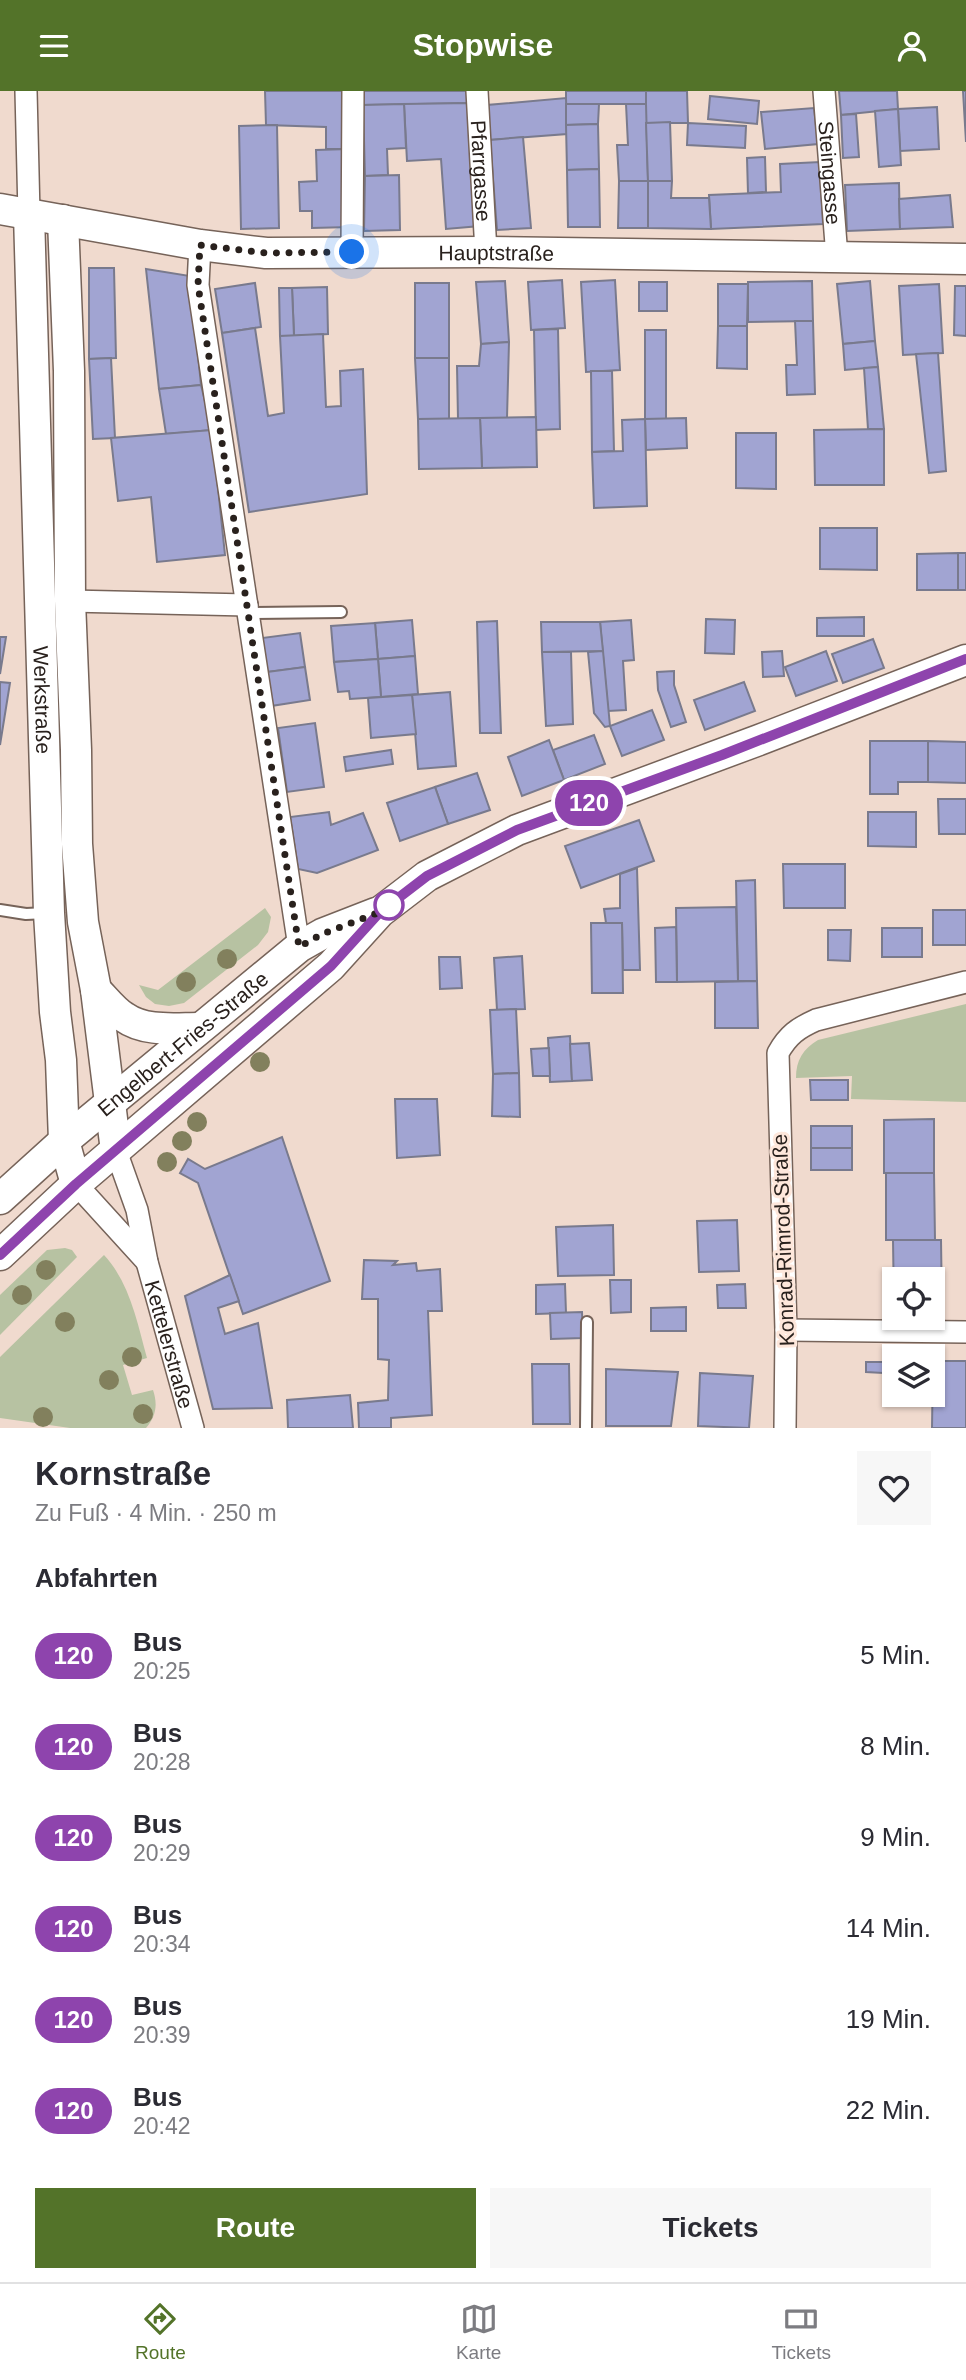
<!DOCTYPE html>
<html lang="de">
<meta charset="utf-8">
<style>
body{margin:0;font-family:Helvetica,sans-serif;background:#f7f7f7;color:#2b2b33;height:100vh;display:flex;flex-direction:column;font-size:26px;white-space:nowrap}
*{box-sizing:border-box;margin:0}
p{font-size:23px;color:#7c7c81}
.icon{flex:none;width:38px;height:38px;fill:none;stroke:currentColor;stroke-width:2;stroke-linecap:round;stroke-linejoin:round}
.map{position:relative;height:1337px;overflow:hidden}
.details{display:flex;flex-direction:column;background:#fff;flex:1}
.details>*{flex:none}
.badge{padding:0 14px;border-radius:23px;font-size:24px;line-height:46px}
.controls{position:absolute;left:882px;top:1176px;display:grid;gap:14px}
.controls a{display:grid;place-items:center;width:63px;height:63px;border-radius:0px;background:#fff;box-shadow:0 2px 5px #0004;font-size:35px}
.you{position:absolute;width:35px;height:35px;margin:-18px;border:5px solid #fff;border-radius:50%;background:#1a73e8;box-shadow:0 0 0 10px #1a73e833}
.map>.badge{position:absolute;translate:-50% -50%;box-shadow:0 0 0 4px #fff}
h2{padding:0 35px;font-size:26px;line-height:63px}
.round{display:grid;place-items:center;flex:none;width:74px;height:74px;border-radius:0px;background:#f7f7f7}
.head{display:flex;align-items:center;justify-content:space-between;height:119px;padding:0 35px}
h1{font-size:33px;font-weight:700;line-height:52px}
.action{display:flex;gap:14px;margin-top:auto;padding:14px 35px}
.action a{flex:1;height:80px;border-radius:0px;background:#537329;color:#fff;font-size:28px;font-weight:700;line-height:80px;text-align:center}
.action a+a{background:#f7f7f7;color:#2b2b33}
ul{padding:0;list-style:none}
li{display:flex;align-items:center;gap:21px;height:91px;padding:0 35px}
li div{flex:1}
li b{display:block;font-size:26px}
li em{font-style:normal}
li .badge{min-width:77px;font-weight:700;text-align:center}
header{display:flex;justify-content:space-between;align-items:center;height:91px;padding:0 35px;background:#537329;color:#fff;font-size:32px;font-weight:700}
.tab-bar{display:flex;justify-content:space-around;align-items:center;height:98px;border-top:2px solid #e1e1e2;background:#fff;font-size:19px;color:#7c7c81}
.tab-bar a{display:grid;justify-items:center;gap:4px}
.tab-bar .selected{color:#537329}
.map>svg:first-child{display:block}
.green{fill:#b7c2a2}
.building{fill:#a1a4d2;stroke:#797a8d;stroke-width:2}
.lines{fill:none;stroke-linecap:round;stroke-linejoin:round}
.lane-casing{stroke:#766359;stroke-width:14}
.street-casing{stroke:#766359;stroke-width:24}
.secondary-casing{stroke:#766359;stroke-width:33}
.lane{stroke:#fff;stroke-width:10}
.street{stroke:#fff;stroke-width:21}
.secondary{stroke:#fff;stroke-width:30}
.tree{fill:#82805d}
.line-casing{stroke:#fff;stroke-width:16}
.line{stroke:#8e44ad;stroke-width:10}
.walk{stroke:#29211d;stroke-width:7;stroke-dasharray:0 12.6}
.stop-dot{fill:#fff;stroke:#8e44ad;stroke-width:3.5}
.labels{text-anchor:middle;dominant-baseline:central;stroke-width:6;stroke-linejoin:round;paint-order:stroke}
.street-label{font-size:21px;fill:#29211d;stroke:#fee7db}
</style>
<header><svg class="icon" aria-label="menu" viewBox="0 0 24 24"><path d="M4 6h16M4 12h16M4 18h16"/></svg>Stopwise<svg class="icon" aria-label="person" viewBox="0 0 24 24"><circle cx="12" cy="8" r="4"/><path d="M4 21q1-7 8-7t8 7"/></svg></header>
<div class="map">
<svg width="966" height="1337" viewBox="0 0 966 1337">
<rect width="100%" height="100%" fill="#f0dace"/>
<g class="green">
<path d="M265,817L271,826L268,841L258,854L184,912L169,915L155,913L146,906L139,894L158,899Z"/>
<path d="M966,913V1011L851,1008L852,985L796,987C796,969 803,958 818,949Z"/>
<path d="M65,1157L72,1159L77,1166L0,1244V1204L47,1159Z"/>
<path d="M104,1164C130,1192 137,1231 147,1267L123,1274L132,1304L153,1299C158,1314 156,1325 146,1337H70L0,1327V1266Z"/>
</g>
<g class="building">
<path d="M265,0H349V58H326V36L266,34Z"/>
<path d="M363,0H470L471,12L363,14Z"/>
<rect x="566" y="0" width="80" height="13"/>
<path d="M646,0H687L688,32H646Z"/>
<path d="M839,0H897L898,18L841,24Z"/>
<path d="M963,0H966V51Z"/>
<path d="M710,5L759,10L757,33L708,28Z"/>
<path d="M566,7L567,43L490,49L487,14Z"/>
<path d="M471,12L480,135L446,138L441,68L407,70L404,13Z"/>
<path d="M404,13L406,57L387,58L388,84L365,85L363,14Z"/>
<path d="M566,13H599L598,33L566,34Z"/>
<path d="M626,13H646L648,90H619L617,54H628Z"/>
<path d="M937,16L939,58L900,60L898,18Z"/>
<path d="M814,17L818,53L765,58L761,21Z"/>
<path d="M898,18L901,74L879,76L875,20Z"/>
<path d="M856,23L859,66L843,67L841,24Z"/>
<path d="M670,31L672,90H648L646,32Z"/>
<path d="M688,32L746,35L745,57L687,54Z"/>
<path d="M598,33L599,78L567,79L566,34Z"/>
<path d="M277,34L279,137L241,138L239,35Z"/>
<path d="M523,46L531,137L497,139L490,49Z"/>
<path d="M349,58L350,136L312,137V120H300L299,91L317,90L316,59Z"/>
<path d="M765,66L766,101L748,102L747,67Z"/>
<path d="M820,71L823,133L711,138L709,104L781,101L780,73Z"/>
<path d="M599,78L600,136H568L567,79Z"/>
<path d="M399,84L400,139L364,140L365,85Z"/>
<path d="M619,90H648V137H618Z"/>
<path d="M648,90H672L671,107H709L711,138L648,137Z"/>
<path d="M899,92L900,138L847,140L845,94Z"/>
<path d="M950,104L953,136L900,138L899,108Z"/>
<path d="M89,177H114L116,267L89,268Z"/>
<path d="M146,178L190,185L201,294L159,298Z"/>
<path d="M562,189L565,237L531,239L528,191Z"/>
<path d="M615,189L620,279L586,281L581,191Z"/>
<path d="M505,190L509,251L481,253L476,191Z"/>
<path d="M812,190L813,230L748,231V191Z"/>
<path d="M870,190L875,250L843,253L837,193Z"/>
<rect x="639" y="191" width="28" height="29"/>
<path d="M255,192L261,236L222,242L215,198Z"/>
<rect x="415" y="192" width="34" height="75"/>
<path d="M718,193H748L747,235H718Z"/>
<path d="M939,193L943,262L903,264L899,195Z"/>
<path d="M955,195H966V245L954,244Z"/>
<path d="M327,196L328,243L294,245L292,197Z"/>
<path d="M279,197H292L294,245H280Z"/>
<path d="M795,230H813L815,303L787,304L786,274H797Z"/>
<path d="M718,235H747V278L717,277Z"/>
<path d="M255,237L268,325L284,322L280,245L323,243L326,316L341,315L340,280L363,278L367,403L249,421L222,242Z"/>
<path d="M558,238L560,338L536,339L534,239Z"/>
<rect x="645" y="239" width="21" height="89"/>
<path d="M875,250L878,276L845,279L843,253Z"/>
<path d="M509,251L507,327L458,328L457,275H479L481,253Z"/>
<path d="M938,262L946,380L929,382L916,263Z"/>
<path d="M111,267L115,347L93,348L89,268Z"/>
<path d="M415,267H449V328H418Z"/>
<path d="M878,276L884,338H868L864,277Z"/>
<path d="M591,280H612L614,360L592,361Z"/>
<path d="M201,294L212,339L166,343L159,298Z"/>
<path d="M536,326L537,376L482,377L480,327Z"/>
<path d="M480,327L482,377L419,378L418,328Z"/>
<path d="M686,327L687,357L646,359L645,328Z"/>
<path d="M645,328L647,415L594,417L592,361L623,360L622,329Z"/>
<path d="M884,338V394H815L814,339Z"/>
<path d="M212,339L225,464L157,471L151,406L118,410L111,347Z"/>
<path d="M736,342H776V398L736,397Z"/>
<path d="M820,437H877V479L820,478Z"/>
<path d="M958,462V499H917V463Z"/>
<rect x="958" y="462" width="8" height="37"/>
<path d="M864,526V545H817V527Z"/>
<path d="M706,528L735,529L734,563L705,562Z"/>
<path d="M412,529L415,565L378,568L375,532Z"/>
<path d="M631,529L634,569L623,570L626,619L608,620L600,531Z"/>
<path d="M497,530L501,642H480L477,531Z"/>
<path d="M541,531H600L603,560L542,561Z"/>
<path d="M375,532L378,568L334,571L331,535Z"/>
<path d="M300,542L305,576L267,581L262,547Z"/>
<path d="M0,546H6L0,583Z"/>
<path d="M873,548L884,577L843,592L832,563Z"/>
<path d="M603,560L610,635L605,636L594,622L588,561Z"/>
<path d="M782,560L784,585L763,586L762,561Z"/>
<path d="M826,560L837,590L796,605L785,576Z"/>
<path d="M542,561H571L573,633L546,635Z"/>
<path d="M415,565L418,603L381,606L378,568Z"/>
<path d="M378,568L381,606L350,608L349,600L338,601L334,571Z"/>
<path d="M305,576L310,609L271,615L267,581Z"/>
<path d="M674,580V594L686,631L671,636L658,599L657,581Z"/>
<path d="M0,591L10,592L0,654Z"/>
<path d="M744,591L755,620L705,639L694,609Z"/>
<path d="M450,601L456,675L418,678L412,604Z"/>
<path d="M412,604L416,643L371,647L368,607Z"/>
<path d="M652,619L664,649L622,665L610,635Z"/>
<path d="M315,632L324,696L287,701L278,637Z"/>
<path d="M594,644L605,673L564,689L553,659Z"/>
<path d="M549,649L564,689L522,705L508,666Z"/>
<path d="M870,650H928V691H898V703H870Z"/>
<path d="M928,650L966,651V692L928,691Z"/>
<path d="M391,659L393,673L346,680L344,666Z"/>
<path d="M477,682L490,719L448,733L435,696Z"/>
<path d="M435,696L448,733L400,750L387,712Z"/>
<path d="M938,708H966V743H939Z"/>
<path d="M329,721L331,734L363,722L378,759L317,782L298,778L290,726Z"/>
<path d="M868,721H916V756L868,755Z"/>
<path d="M639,729L654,770L581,797L565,755Z"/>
<path d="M783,773H845V817H784Z"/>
<path d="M637,777L640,879H623L622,832H606L604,818L620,817V783Z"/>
<path d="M755,789L757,890H738L736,790Z"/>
<path d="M736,816L738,890L677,891L676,817Z"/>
<rect x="933" y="819" width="33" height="35"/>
<path d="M591,832H622L623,902H592Z"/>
<path d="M676,836L677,891H656L655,837Z"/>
<rect x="882" y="837" width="40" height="29"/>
<path d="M828,839H851L850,870L828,869Z"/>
<path d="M522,865L525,918L497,919L494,867Z"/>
<path d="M439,866H460L462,897L440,898Z"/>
<path d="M757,890L758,937H715V891Z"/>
<path d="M516,918L519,982L493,983L490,919Z"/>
<path d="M570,945L572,990L550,991L548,947Z"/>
<path d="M589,952L592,989L572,990L570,953Z"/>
<path d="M549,957L550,985H533L531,958Z"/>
<path d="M519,982L520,1026L492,1025L493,983Z"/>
<path d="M810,989H848V1009H811Z"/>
<path d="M395,1008H437L440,1064L397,1067Z"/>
<path d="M934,1028V1082H884V1029Z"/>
<rect x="811" y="1035" width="41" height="22"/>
<path d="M282,1046L330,1190L243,1223L198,1092L180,1082L188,1068L205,1078Z"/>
<rect x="811" y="1057" width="41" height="22"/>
<path d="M886,1082H934L935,1149H886Z"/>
<path d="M737,1129L739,1180L699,1181L697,1130Z"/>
<path d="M613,1134L614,1184L558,1185L556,1136Z"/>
<path d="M893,1149H941L942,1217H933V1188H894V1217Z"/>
<path d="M364,1169L397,1170L393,1174L416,1172L417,1180L440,1178L442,1220H428L432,1324L391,1327V1337H359L358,1312L388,1309L389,1269L378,1268V1208H362Z"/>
<path d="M230,1184L239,1210L218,1217L225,1243L258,1232L272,1317L213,1318L185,1205Z"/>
<path d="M610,1189H631V1221L611,1222Z"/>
<path d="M565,1193L566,1222L536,1223V1194Z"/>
<path d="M745,1193L746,1217H718L717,1194Z"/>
<path d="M686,1216V1240H651V1217Z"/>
<path d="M582,1221L583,1247L551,1248L550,1222Z"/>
<path d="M933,1270H966V1337H932Z"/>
<path d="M866,1271H883V1282L866,1281Z"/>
<path d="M532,1273H569L570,1333H533Z"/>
<path d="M606,1278L678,1281L671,1335H606Z"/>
<path d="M700,1282L753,1285L749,1337L698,1335Z"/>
<path d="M350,1304L353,1337H288L287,1309Z"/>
</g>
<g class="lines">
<g class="lane-casing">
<g id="lane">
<path d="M248,522L341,521"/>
<path d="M0,819L26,823L46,822"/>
<path d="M586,1337L587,1231"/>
</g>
</g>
<g class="street-casing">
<g id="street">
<path d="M26,0L29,123"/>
<path id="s1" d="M477,0L486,161"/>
<path id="s2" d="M824,0L837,166"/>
<path d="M200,154L198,194L299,856"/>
<path d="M352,161L353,0"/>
<path d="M70,510L247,514"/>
<path id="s3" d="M116,1060L137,1119L147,1171L193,1337"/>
<path d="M76,1093L147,1171"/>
<path d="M786,1239L966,1241"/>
<path d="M785,1337L786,1239L778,962C788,944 798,937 816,929L966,891"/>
</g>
</g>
<g class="secondary-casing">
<g id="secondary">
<path id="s4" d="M0,118L200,154L266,162L486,161L966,168"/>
<path id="s5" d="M29,123L49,822L55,921L61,969L64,1050L76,1093"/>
<path d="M63,129L69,280L70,510L76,659L77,753L83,831L96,899L116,1060"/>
<path d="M96,899C105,908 114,920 124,926C145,941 174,937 199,937"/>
<path id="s6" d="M0,1108L64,1050L299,856L322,843L376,822"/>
<path d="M0,1164L76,1093L331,875L380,821L427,785L517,739L759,649L966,569"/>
</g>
</g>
<use href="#lane" class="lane"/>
<use href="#street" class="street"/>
<use href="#secondary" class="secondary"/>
</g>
<g class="tree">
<circle cx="227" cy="868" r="10"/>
<circle cx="186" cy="891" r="10"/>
<circle cx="260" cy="971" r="10"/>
<circle cx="197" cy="1031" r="10"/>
<circle cx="182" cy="1050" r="10"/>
<circle cx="167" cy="1071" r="10"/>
<circle cx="46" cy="1179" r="10"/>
<circle cx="22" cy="1204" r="10"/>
<circle cx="65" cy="1231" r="10"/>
<circle cx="132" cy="1266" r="10"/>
<circle cx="109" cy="1289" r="10"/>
<circle cx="143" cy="1323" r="10"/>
<circle cx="43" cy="1326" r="10"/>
</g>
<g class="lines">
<g class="line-casing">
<path id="line" d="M0,1164L76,1093L331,875L380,821L427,785L517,739L722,664L966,568"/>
</g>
<use href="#line" class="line"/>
<path class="walk" d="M352,161L266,162L200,154L198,194L299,856L322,843L380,821L389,814"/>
</g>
<circle class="stop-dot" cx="389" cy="814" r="14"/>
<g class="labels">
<g class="street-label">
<text stroke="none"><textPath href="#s1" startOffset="80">Pfarrgasse</textPath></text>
<text stroke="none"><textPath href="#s2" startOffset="82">Steingasse</textPath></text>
<text stroke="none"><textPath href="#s4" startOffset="500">Hauptstraße</textPath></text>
<text stroke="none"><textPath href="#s5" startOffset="486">Werkstraße</textPath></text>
<text stroke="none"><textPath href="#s6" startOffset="240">Engelbert-Fries-Straße</textPath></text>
<text transform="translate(783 1149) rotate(-92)">Konrad-Rimrod-Straße</text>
<text stroke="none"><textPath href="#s3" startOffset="201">Kettelerstraße</textPath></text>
</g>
</g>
</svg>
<div class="controls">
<a><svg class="icon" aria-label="locate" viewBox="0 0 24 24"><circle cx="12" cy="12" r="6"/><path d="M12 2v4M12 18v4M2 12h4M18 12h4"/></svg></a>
<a><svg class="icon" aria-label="layers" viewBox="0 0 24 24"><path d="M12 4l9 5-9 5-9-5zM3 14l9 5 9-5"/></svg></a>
</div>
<div class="you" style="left:352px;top:161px"></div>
<b class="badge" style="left:589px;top:712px;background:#8e44ad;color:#fff">120</b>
</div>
<section class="details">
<div class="head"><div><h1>Kornstraße</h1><p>Zu Fuß · 4 Min. · 250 m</p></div><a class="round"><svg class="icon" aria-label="heart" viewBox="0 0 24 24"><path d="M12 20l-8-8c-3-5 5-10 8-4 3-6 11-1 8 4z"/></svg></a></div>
<h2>Abfahrten</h2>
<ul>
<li><span class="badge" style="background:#8e44ad;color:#fff">120</span><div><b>Bus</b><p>20:25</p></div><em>5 Min.</em></li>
<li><span class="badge" style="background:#8e44ad;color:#fff">120</span><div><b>Bus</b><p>20:28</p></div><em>8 Min.</em></li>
<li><span class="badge" style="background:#8e44ad;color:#fff">120</span><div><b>Bus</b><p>20:29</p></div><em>9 Min.</em></li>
<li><span class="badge" style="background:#8e44ad;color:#fff">120</span><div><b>Bus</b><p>20:34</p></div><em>14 Min.</em></li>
<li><span class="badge" style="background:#8e44ad;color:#fff">120</span><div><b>Bus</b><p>20:39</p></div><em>19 Min.</em></li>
<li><span class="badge" style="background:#8e44ad;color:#fff">120</span><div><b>Bus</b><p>20:42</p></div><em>22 Min.</em></li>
</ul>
<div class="action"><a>Route</a><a>Tickets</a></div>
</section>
<nav class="tab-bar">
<a class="selected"><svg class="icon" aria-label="directions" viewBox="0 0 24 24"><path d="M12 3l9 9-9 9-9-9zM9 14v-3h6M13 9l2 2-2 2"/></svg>Route</a>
<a><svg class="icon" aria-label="map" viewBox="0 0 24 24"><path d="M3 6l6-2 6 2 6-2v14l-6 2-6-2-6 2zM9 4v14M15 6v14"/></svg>Karte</a>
<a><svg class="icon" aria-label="tickets" viewBox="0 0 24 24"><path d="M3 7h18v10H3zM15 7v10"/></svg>Tickets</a>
</nav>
